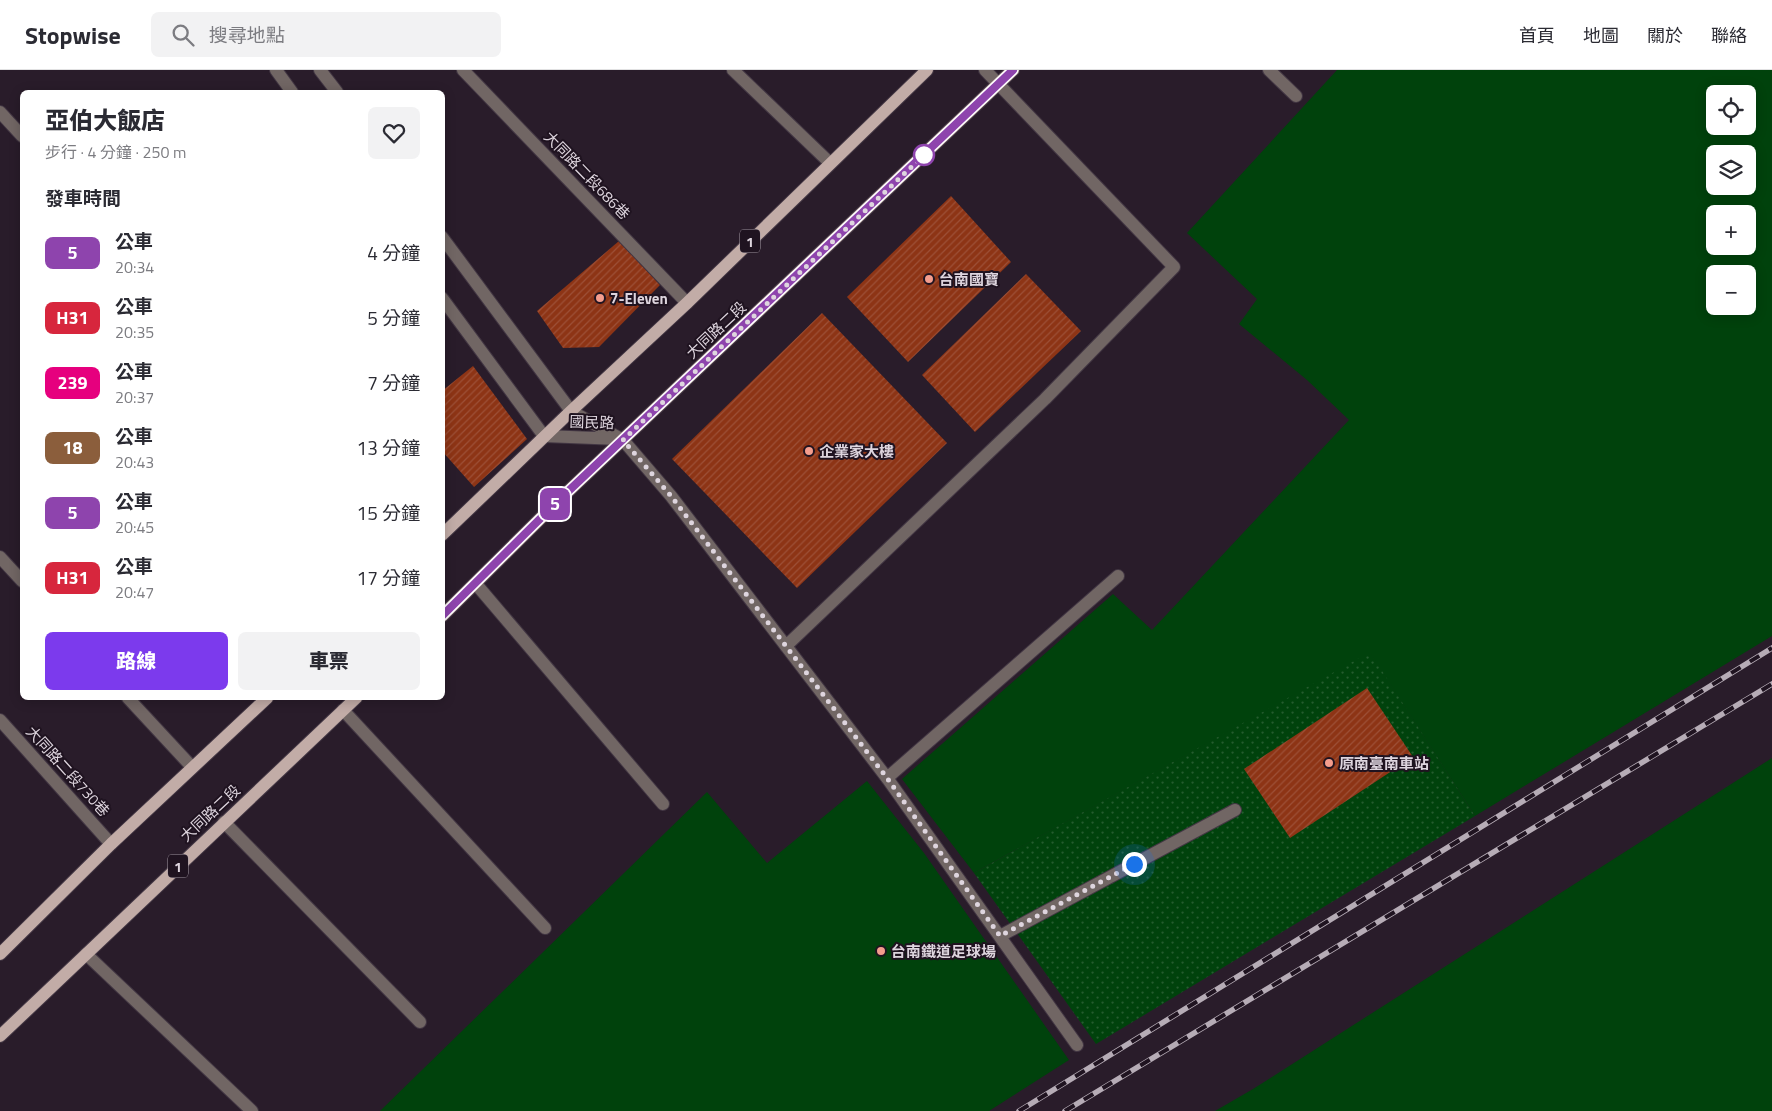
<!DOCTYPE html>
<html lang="zh-TW">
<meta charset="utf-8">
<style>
body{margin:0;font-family:"Titillium Web","Noto Sans TC",sans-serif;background:#f2f2f3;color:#2b2b33;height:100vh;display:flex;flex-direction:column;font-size:19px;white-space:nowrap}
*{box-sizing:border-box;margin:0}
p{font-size:16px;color:#7c7c81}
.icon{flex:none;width:28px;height:28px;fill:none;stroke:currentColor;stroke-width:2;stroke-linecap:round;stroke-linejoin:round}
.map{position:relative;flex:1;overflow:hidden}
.details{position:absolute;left:20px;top:20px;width:425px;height:610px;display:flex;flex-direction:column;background:#fff;border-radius:8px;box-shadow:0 2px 12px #0003}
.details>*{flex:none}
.badge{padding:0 10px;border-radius:8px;font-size:18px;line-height:32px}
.fabs{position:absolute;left:1706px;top:15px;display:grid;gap:10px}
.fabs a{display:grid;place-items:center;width:50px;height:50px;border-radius:8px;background:#fff;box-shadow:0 2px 12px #0003;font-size:25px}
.you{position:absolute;width:25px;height:25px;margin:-12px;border:4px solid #fff;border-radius:50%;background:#1a73e8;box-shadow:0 0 0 8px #1a73e833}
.map>.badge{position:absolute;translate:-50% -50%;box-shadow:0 0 0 2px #fff}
h2{padding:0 25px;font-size:19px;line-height:45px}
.round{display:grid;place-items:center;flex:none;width:52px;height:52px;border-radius:8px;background:#f2f2f3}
.head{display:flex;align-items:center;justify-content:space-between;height:85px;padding:0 25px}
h1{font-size:24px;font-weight:800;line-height:38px}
.button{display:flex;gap:10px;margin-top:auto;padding:10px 25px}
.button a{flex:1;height:58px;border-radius:8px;background:#7c3aed;color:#fff;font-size:20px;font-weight:800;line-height:58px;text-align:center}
.button a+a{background:#f2f2f3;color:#2b2b33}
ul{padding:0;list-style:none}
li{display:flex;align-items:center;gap:15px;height:65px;padding:0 25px}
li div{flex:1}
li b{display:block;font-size:19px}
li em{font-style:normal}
li .badge{min-width:55px;font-weight:700;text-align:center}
header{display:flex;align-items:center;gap:30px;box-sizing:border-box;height:70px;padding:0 25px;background:#fff;border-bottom:1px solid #e1e1e2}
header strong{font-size:24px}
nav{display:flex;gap:28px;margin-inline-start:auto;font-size:18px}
.search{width:350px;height:45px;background:#f2f2f3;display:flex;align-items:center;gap:12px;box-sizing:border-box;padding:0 18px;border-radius:8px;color:#7c7c81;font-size:19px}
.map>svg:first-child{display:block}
.grass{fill:#00420c;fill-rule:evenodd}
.park{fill:url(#park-dots)}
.building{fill:url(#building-hatch)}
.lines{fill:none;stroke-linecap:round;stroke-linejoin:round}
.minor-casing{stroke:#423643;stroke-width:14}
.major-casing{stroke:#423643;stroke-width:14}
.minor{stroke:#716664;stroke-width:12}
.major{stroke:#c2aca7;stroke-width:12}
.rail-casing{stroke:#b6acb6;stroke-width:5.5}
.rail{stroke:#1f1320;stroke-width:4;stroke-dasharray:11;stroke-linecap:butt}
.line-casing{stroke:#fff;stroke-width:11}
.line{stroke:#8e44ad;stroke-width:8}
.walk{stroke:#ded5de;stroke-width:5;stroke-dasharray:0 9}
.stop-dot{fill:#fff;stroke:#8e44ad;stroke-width:2.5}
.poi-dot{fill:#f49d8d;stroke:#1f1320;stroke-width:2}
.labels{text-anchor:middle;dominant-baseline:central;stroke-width:4;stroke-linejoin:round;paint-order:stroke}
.shield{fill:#1f1320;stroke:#a59ba5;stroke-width:1}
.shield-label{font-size:14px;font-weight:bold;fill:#ded5de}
.street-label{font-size:15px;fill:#ded5de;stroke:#1f1320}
.poi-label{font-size:15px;font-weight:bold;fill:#ded5de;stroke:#1f1320;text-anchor:start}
</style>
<header>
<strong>Stopwise</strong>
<div class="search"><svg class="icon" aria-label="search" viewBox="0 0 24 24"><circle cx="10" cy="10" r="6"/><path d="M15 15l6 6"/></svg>搜尋地點</div>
<nav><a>首頁</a><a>地圖</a><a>關於</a><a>聯絡</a></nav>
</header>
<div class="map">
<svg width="1772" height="1041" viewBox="0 0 1772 1041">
<defs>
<pattern id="park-dots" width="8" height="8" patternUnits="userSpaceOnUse" patternTransform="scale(1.25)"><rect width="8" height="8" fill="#00420c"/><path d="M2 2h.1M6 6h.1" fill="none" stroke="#255c2f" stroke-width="1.8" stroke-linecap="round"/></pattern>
<pattern id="building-hatch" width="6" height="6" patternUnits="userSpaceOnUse" patternTransform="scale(1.25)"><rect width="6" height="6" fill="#8d3415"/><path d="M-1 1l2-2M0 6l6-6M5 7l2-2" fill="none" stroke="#9d5037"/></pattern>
</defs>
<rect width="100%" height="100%" fill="#291c2a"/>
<g class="grass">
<path d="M1337,0H1772V566L1475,746L1370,583L974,803L902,709L1113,524L1152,560L1349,350L1307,310L1239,254L1257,229L1187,163ZM1715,24H1748V56H1715ZM1715,84H1748V116H1715ZM1715,144H1748V176H1715ZM1715,204H1748V236H1715Z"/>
<path d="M1772,688V1041H1215L1253,1019Z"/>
<path d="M867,711L924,783L1069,990L989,1041H380L707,722L767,793Z"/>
</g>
<path class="park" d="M1370,582L1475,746L1096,974L974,803Z"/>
<g class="building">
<path d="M951,126L1011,192L908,292L847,227Z"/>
<path d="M619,171L660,215L599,277L563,278L537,241Z"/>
<path d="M1026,204L1081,261L975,362L922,305Z"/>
<path d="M822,243L947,373L797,518L672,389Z"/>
<path d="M473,296L527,369L474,417L442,381V321Z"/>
<path d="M1367,618L1413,687L1290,768L1244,699Z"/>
</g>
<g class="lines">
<g class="minor-casing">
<g id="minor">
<path d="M276,0L292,22"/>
<path d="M320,0L337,22"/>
<path d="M463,0L687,233"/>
<path d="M733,0L830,93"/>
<path d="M1269,0L1296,26"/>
<path d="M0,42L22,66"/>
<path d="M442,167L571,341L623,370L671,426L887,708L1077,975"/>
<path d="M442,228L544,366L620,369"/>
<path d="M0,487L22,511"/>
<path d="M476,514L663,734"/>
<path d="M786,576L1045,329L1174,197L985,0"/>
<path d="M128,628L192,697"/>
<path d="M343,640L545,858"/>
<path d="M0,650L111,774"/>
<path d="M887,708L1118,506"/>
<path d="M224,752L420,952"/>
<path d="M1000,866L1235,740"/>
<path d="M86,884L252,1041"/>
</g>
</g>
<g class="major-casing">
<g id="major">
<path d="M442,465L571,341L687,233L927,0"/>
<path d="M442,546L559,430L1013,0"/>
<path d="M0,884L111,774L267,628"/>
<path d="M0,966L356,628"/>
</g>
</g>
<use href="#minor" class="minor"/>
<use href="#major" class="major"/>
<g class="rail-casing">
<g id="rail">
<path d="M1019,1041L1772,578"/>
<path d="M1065,1041L1772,614"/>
</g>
</g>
<use href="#rail" class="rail"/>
</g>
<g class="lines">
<g class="line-casing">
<path id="line" d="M442,546L559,430L1013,0"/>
</g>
<use href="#line" class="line"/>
<path class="walk" d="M924,85L623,370L671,426L887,708L1000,866L1134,794"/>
</g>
<circle class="stop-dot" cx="924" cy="85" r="10"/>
<g class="poi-dot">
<circle cx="929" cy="209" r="5"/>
<circle cx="600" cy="228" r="5"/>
<circle cx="809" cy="381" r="5"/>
<circle cx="1329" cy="693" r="5"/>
<circle cx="881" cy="881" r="5"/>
</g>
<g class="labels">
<g class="shield">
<rect x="740" y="159.5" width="20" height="23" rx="4"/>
<rect x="168" y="784.5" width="20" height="23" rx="4"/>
</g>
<g class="shield-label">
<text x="750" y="171">1</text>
<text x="178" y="796">1</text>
</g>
<g class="street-label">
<text transform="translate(587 105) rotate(46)">大同路二段686巷</text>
<text transform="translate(716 260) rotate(-43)">大同路二段</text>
<text transform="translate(592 352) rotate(2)">國民路</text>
<text transform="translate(68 701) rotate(48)">大同路二段730巷</text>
<text transform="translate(210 743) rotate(-43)">大同路二段</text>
</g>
<g class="poi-label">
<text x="939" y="209">台南國寶</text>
<text x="610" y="228">7-Eleven</text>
<text x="819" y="381">企業家大樓</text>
<text x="1339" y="693">原南臺南車站</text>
<text x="891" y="881">台南鐵道足球場</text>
</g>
</g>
</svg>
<div class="fabs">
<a><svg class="icon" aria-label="locate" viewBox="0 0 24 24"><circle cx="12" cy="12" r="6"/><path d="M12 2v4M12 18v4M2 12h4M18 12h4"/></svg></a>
<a><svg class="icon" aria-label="layers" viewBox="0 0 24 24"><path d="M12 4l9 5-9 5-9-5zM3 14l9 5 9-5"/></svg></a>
<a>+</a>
<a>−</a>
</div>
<div class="you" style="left:1134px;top:794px"></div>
<b class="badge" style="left:555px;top:434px;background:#8e44ad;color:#fff">5</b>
<section class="details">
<div class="head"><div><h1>亞伯大飯店</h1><p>步行 · 4 分鐘 · 250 m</p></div><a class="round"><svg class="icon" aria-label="heart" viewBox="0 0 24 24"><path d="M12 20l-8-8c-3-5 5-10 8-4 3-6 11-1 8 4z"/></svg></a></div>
<h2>發車時間</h2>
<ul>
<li><span class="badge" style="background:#8e44ad;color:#fff">5</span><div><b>公車</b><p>20:34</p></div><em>4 分鐘</em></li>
<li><span class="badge" style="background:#d7263d;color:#fff">H31</span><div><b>公車</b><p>20:35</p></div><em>5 分鐘</em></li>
<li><span class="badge" style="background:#e6007e;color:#fff">239</span><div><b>公車</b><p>20:37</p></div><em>7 分鐘</em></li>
<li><span class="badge" style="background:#8b5e3c;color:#fff">18</span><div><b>公車</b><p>20:43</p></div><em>13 分鐘</em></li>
<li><span class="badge" style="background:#8e44ad;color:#fff">5</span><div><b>公車</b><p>20:45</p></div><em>15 分鐘</em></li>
<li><span class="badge" style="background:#d7263d;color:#fff">H31</span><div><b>公車</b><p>20:47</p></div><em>17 分鐘</em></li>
</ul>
<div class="button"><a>路線</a><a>車票</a></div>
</section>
</div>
